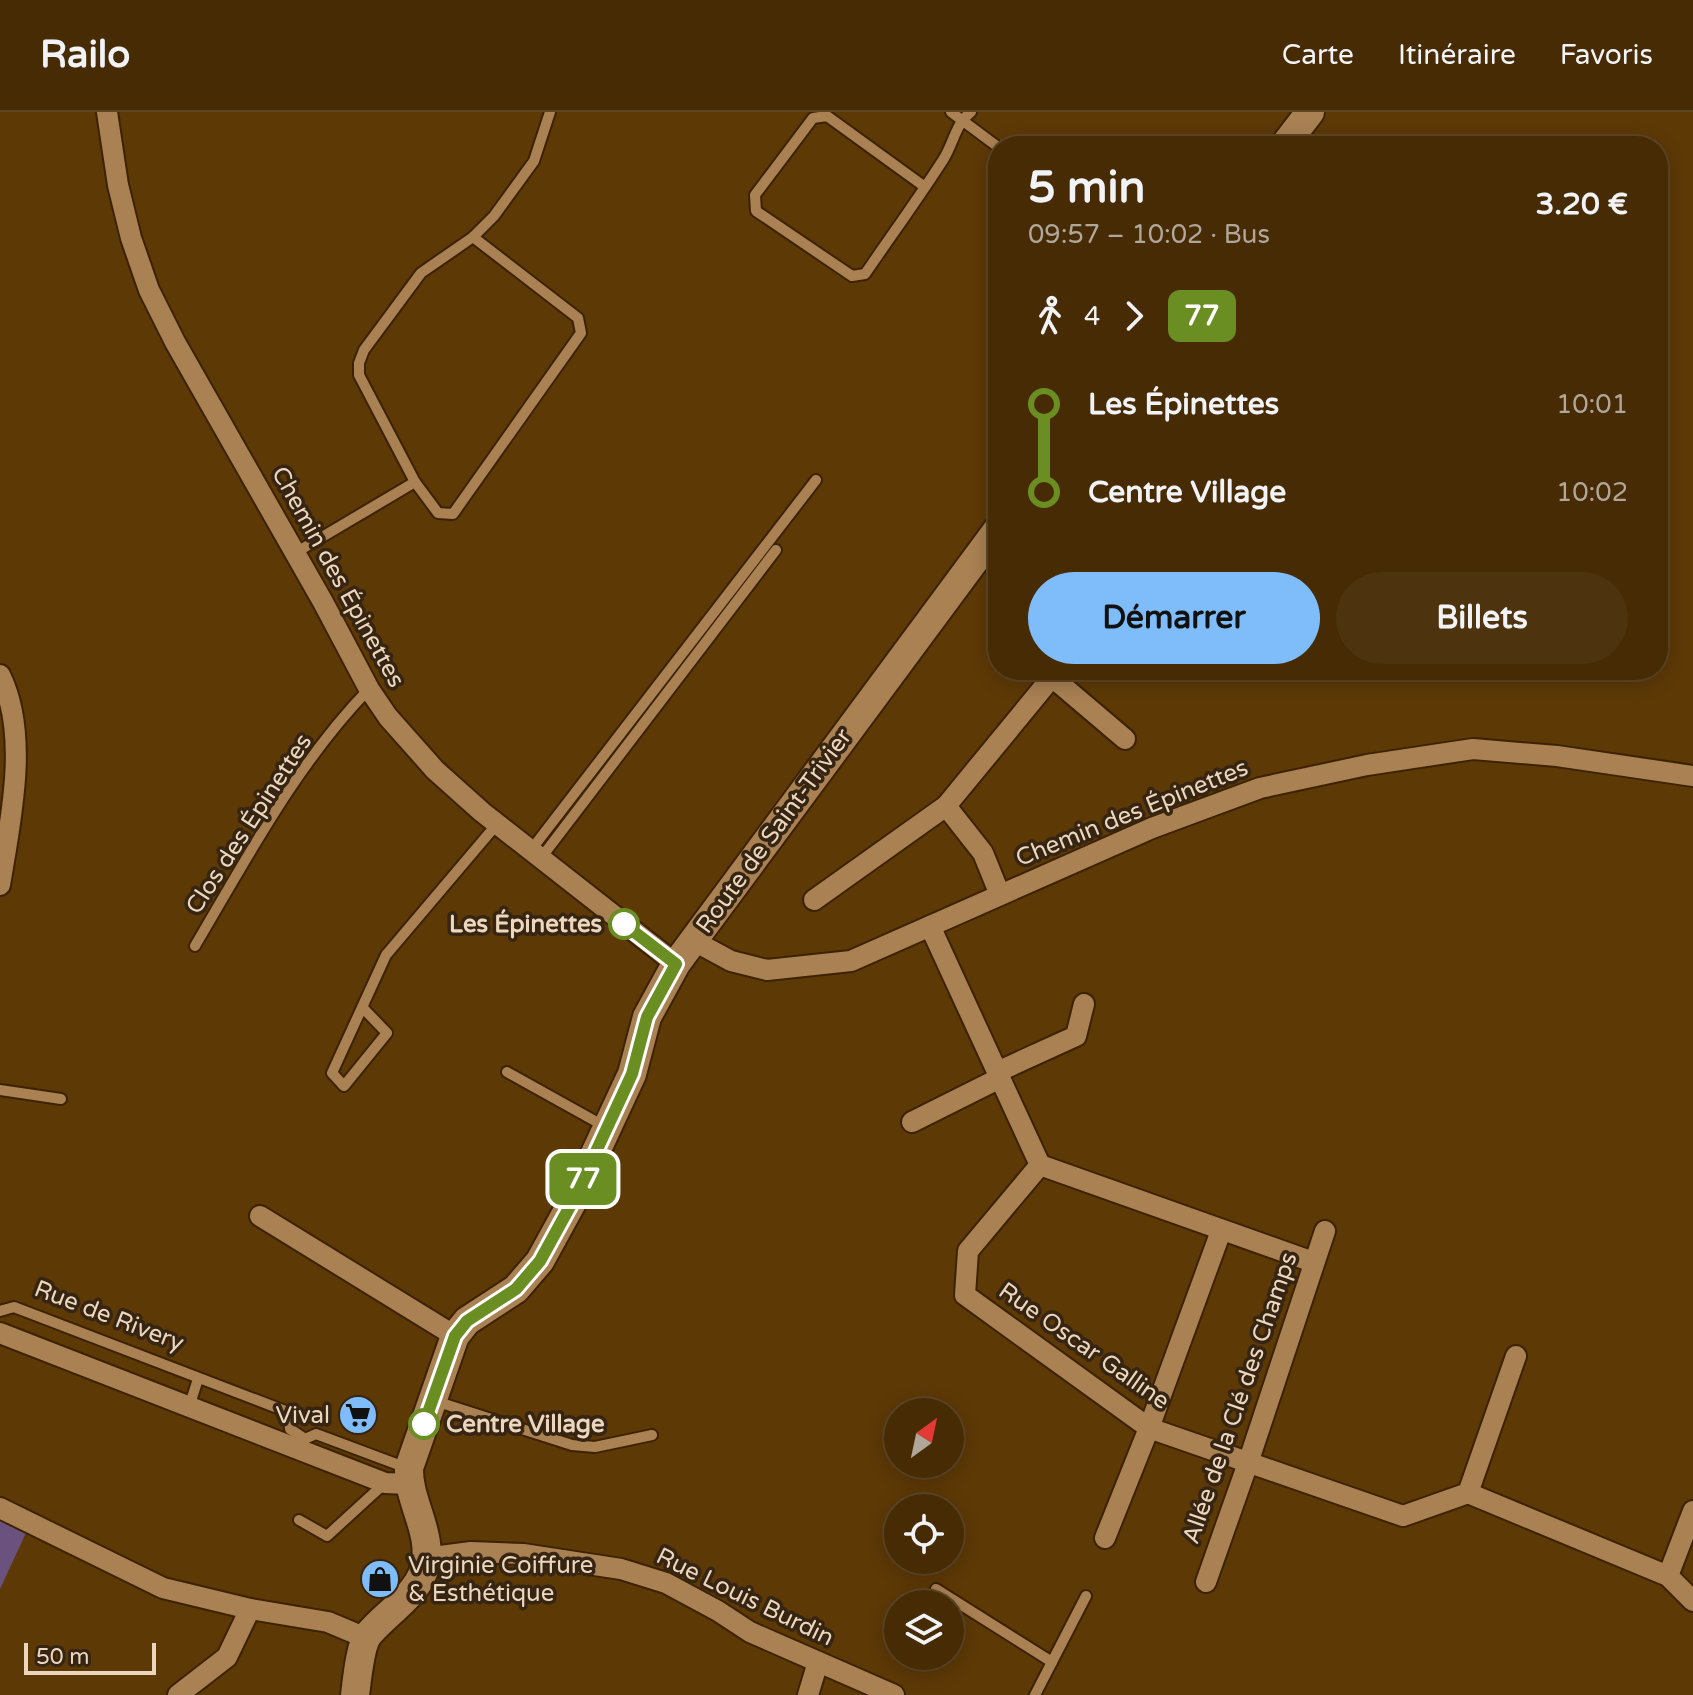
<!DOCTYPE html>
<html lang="fr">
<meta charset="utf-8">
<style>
body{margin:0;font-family:"Varela Round",sans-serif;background:#4d330e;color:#f1f3f6;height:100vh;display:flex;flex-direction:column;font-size:30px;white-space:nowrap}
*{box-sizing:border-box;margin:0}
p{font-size:26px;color:#b0a79a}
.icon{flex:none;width:44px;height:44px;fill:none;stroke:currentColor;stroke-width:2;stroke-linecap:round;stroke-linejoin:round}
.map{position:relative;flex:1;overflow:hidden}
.panel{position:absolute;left:988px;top:24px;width:680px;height:544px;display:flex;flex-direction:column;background:#462b04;border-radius:32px;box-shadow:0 4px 20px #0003,0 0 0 2px #5e4726}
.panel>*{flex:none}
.badge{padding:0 16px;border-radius:12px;font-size:28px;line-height:52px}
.needle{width:52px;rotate:33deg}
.buttons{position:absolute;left:884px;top:1286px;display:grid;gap:16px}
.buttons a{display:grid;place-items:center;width:80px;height:80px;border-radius:50%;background:#462b04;box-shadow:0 4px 20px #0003,0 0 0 2px #5e4726;font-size:40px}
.scale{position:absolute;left:24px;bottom:20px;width:132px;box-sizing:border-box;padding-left:8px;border:4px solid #ecd6be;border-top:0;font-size:22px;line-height:28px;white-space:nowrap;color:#ecd6be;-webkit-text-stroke:6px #362512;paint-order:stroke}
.map>.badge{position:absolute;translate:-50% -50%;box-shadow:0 0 0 4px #fff}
.legs{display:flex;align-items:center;gap:12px;height:88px;padding:0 40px;font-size:26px}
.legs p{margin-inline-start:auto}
.head{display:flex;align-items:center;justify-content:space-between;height:136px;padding:0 40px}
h1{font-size:44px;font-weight:700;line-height:60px}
.primary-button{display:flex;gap:16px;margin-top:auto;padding:16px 40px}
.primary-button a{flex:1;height:92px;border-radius:48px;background:#7fbdfa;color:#111;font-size:32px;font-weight:700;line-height:92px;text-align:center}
.primary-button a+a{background:#4d330e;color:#f1f3f6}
ul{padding:0 40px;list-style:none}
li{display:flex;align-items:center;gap:28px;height:88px;font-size:30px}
li i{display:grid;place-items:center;width:12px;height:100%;margin:0 10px;background:currentColor}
li i::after{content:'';width:20px;height:20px;margin:-10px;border:6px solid;border-radius:50%;background:#462b04}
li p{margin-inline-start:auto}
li:first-child i{background:linear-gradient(#0000 50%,currentColor 0)}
li:last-child i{background:linear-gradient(currentColor 50%,#0000 0)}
header{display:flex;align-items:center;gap:48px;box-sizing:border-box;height:112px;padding:0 40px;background:#462b04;border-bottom:2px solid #5e4726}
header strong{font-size:38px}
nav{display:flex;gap:44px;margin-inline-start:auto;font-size:28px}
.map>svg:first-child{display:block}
.green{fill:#6a517e}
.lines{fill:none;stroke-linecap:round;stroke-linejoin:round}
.lane-casing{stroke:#3d2200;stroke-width:14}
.street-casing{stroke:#3d2200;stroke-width:24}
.secondary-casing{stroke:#3d2200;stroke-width:32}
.lane{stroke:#a98153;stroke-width:10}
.street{stroke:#a98153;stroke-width:20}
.secondary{stroke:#a98153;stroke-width:28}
.line-1-casing{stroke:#fff;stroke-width:18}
.line-1{stroke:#6b8e23;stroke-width:12}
.stop-1-dot{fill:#fff;stroke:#6b8e23;stroke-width:4}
.labels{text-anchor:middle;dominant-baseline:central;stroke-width:7;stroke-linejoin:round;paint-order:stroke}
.street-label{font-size:24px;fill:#ecd6be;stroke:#362512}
.stop-label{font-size:24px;font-weight:bold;fill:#ecd6be;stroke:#362512;text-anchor:end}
.poi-label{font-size:24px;fill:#ecd6be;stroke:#362512;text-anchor:end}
</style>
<header>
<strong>Railo</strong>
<nav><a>Carte</a><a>Itinéraire</a><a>Favoris</a></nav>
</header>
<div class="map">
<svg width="1693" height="1583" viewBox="0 0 1693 1583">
<rect width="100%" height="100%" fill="#5d3906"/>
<path class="green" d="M0,1408L26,1421L0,1477Z"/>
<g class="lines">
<g class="lane-casing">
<g id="lane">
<path d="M951,0L998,35"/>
<path d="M925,75L827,4L813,6L755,83L756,99L852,164L865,162C891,124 918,87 943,48C954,31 955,12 971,0"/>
<path d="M415,370L438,401L453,402L581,221L578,206L473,125"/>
<path d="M295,441L415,370L359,263V251L364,238L421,161L473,125L494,104L534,49L550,0"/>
<path d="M531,738L816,368"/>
<path d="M541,746L776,438"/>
<path d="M195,834C247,746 297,651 369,577"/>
<path d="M362,895L387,921L344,974L332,961L386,843L497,712"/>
<path d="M507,960L604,1014"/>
<path d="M0,978L61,987"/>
<path d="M0,1199L14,1195L288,1300L290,1317L305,1327"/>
<path d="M435,1289L572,1333L595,1335L652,1323"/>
<path d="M189,1295L198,1267"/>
<path d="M304,1330L305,1327L316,1322L407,1356"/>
<path d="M299,1408L327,1424L385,1371"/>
<path d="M936,1477L1052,1550"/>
<path d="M1035,1583L1086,1484"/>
</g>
</g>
<g class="street-casing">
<g id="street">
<path d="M107,0L118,73L131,126L149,178L175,230L323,490L369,577L388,605L435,658L482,700L676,852"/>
<path d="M0,563C30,623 10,711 0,773"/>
<path d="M1000,783L983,741L946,694L1052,565L1125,627"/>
<path d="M814,788L946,694"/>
<path d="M930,814L1040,1053L968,1139L965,1183L1149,1316L1403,1404L1468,1381L1668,1464L1693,1489"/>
<path d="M694,829L731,849L767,858L851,849L1152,716L1260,676L1367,653L1473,637L1557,644L1693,664"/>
<path d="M997,960L1076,924L1084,892"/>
<path d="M912,1010L1000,966"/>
<path d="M1040,1053L1313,1150"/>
<path d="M260,1104L455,1224"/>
<path d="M0,1221L385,1371L408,1372"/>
<path d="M1468,1381L1516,1244"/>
<path d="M0,1396L163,1476L250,1497L328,1510L366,1526"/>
<path d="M1105,1426L1149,1316L1221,1119"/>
<path d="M425,1446L471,1440L523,1442L621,1457L666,1471L718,1499L750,1520L894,1583"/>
<path d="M1668,1464L1693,1399"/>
<path d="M1206,1470L1248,1351L1325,1119"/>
<path d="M178,1583L227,1545L250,1497"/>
<path d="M808,1583L818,1550"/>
</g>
</g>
<g class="secondary-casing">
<g id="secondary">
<path d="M1284,34L1310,0"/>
<path d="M355,1583C357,1568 360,1534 368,1523C385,1502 415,1485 424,1458C435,1423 408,1391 409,1356L455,1224L467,1209L516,1177L540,1149L574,1087L632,962L647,905L676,852L998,417"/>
</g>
</g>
<use href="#lane" class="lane"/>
<use href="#street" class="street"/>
<use href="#secondary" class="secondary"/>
</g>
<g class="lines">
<g class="line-1-casing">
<path id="line-1" d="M424,1312L455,1224L467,1209L516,1177L540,1149L574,1087L632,962L647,905L676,852L624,812"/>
</g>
<use href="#line-1" class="line-1"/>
</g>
<defs>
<g id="supermarket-disc" transform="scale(2)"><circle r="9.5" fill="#7fbdfa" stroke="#362512"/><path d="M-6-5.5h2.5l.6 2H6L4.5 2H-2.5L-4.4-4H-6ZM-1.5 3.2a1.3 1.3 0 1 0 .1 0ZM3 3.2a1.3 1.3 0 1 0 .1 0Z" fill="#111"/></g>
<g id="shop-disc" transform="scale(2)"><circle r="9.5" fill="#7fbdfa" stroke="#362512"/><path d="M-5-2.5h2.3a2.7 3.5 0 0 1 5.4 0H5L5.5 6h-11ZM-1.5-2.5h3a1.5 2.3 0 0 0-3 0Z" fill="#111"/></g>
</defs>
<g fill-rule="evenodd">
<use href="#supermarket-disc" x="358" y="1303"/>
<use href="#shop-disc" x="380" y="1467"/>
</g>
<g class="stop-1-dot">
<circle cx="624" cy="812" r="14"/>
<circle cx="424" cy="1312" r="14"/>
</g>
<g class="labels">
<g class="street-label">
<text transform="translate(338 465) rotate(61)">Chemin des Épinettes</text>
<text transform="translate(1132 701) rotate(-22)">Chemin des Épinettes</text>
<text transform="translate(249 712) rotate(-57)">Clos des Épinettes</text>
<text transform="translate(774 719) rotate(-54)">Route de Saint-Trivier</text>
<text transform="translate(109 1204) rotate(21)">Rue de Rivery</text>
<text transform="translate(1084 1234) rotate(35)">Rue Oscar Galline</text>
<text transform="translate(1240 1286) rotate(-71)">Allée de la Clé des Champs</text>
<text transform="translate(745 1485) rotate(26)">Rue Louis Burdin</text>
</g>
<g class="stop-label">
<text x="602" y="812">Les Épinettes</text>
<text x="446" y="1312" text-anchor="start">Centre Village</text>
</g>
<g class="poi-label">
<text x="330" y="1303">Vival</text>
<text x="408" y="1453" text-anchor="start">Virginie Coiffure<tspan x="408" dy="28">&amp; Esthétique</tspan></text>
</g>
</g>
</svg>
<div class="buttons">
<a><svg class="needle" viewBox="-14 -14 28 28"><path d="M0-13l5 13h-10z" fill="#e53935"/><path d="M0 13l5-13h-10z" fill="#b0a79a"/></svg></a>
<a><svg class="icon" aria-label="locate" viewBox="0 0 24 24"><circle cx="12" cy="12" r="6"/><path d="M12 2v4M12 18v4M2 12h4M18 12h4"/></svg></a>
<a><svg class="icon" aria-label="layers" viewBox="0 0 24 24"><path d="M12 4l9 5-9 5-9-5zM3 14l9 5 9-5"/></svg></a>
</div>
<div class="scale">50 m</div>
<b class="badge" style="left:583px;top:1067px;background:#6b8e23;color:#fff">77</b>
<section class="panel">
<div class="head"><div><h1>5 min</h1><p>09:57 – 10:02 · Bus</p></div><b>3.20 €</b></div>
<div class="legs"><svg class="icon" aria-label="walk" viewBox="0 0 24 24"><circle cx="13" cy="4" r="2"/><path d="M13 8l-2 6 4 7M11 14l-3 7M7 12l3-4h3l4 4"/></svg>4<svg class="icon" aria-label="forward" viewBox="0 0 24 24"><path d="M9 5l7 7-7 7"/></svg><b class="badge" style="background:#6b8e23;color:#fff">77</b></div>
<ul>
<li><i style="color:#6b8e23"></i><b>Les Épinettes</b><p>10:01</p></li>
<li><i style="color:#6b8e23"></i><b>Centre Village</b><p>10:02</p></li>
</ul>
<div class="primary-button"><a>Démarrer</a><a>Billets</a></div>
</section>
</div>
